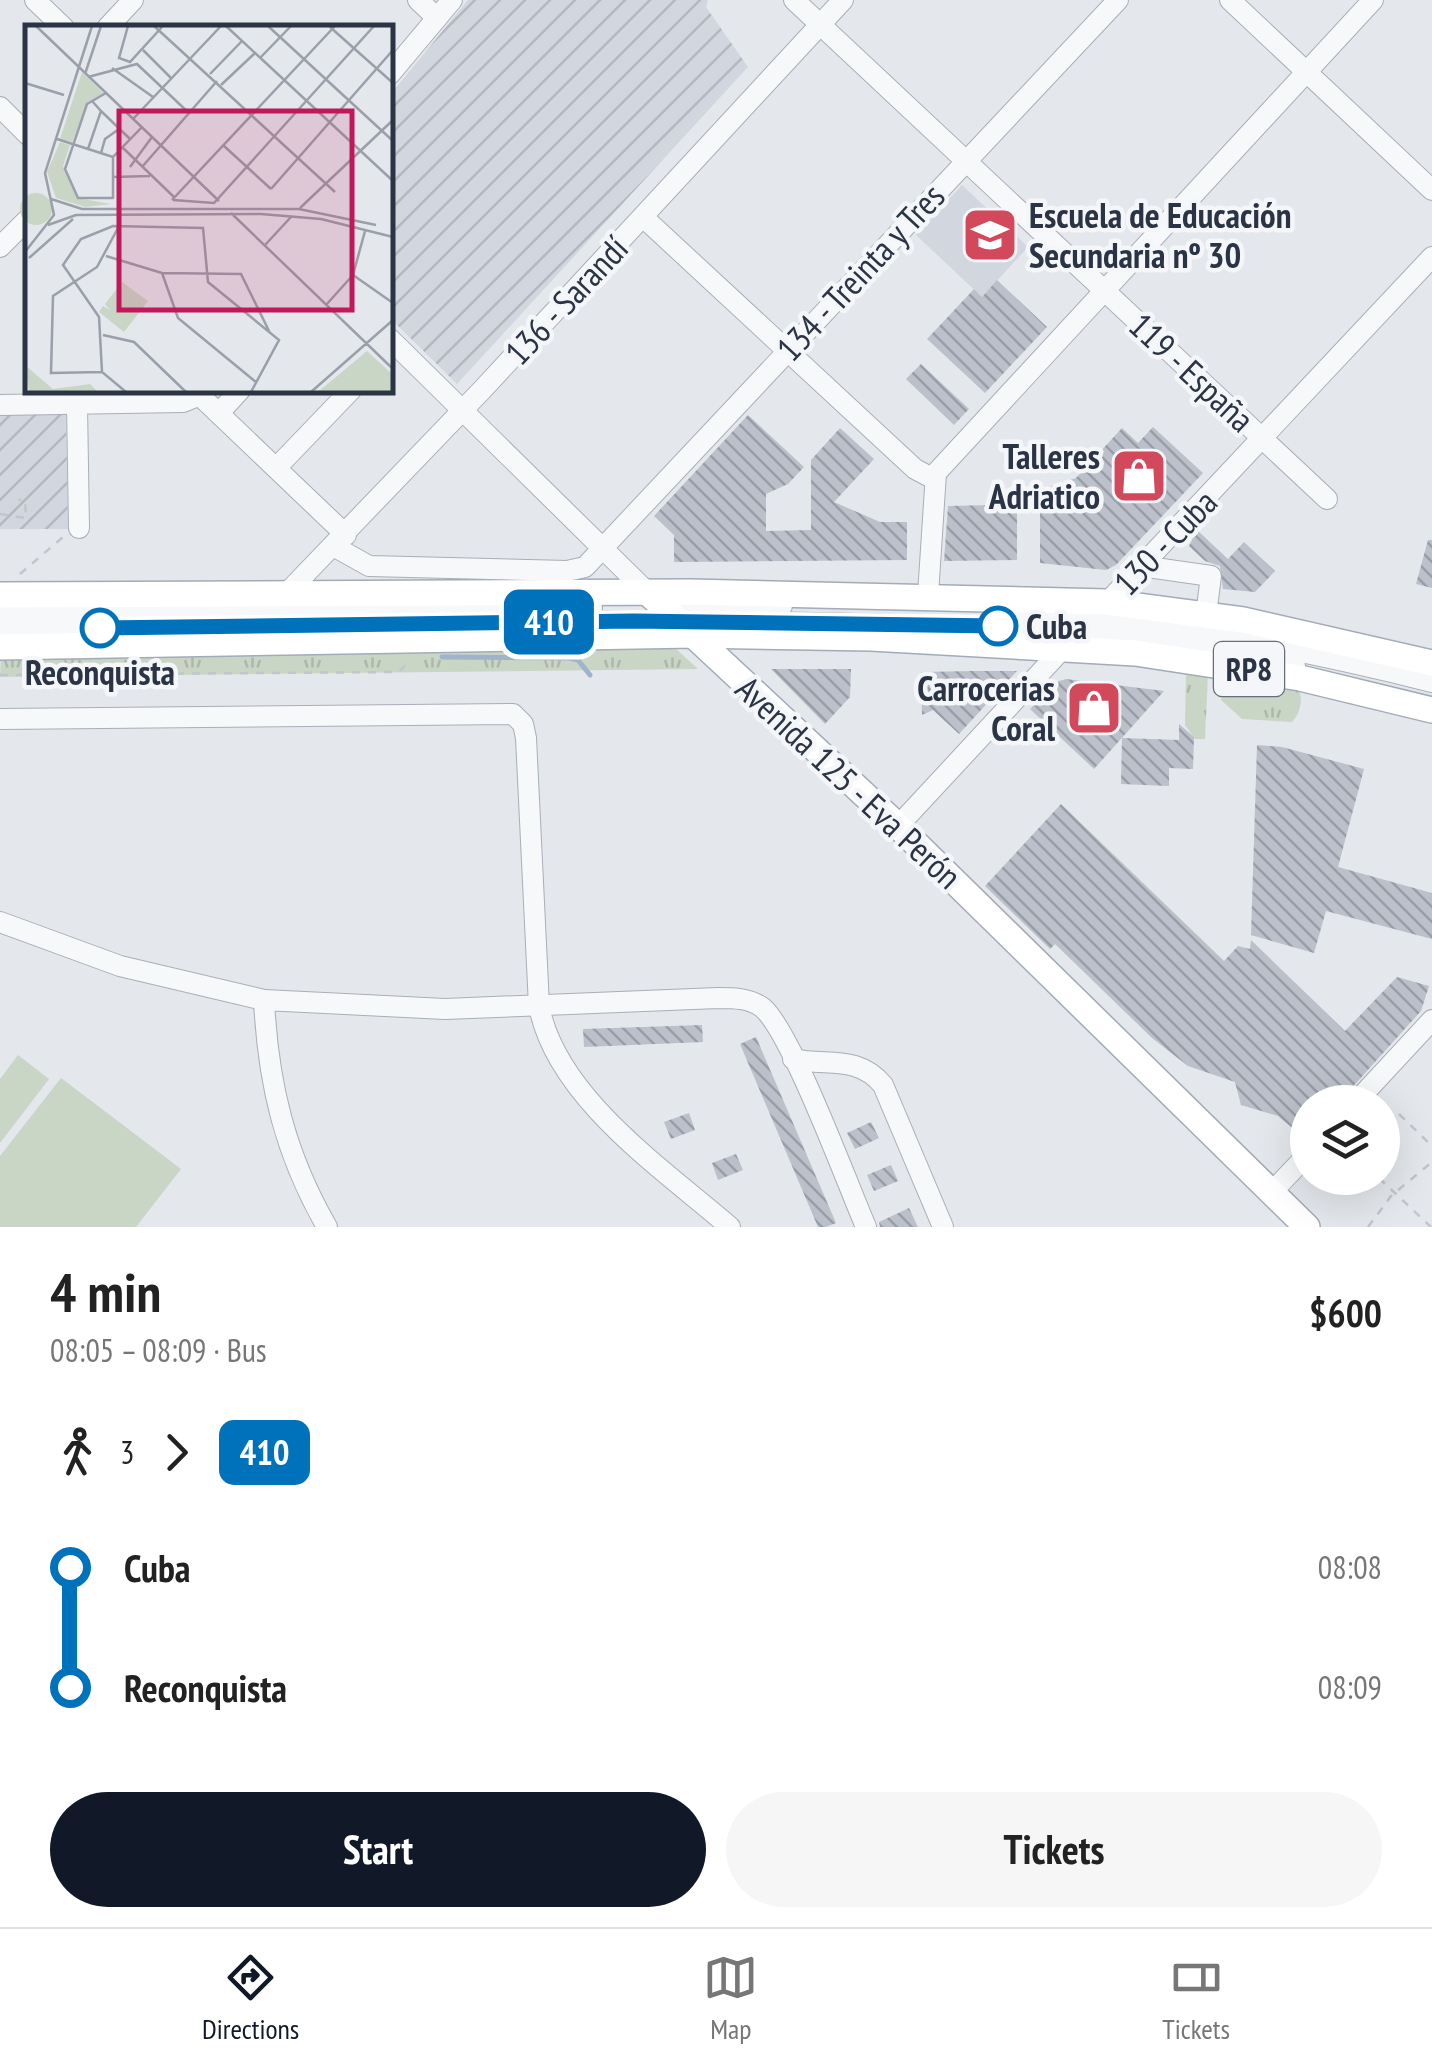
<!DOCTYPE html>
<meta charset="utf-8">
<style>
body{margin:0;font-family:"PT Sans Narrow",sans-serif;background:#f6f6f6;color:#222;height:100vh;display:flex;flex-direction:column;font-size:38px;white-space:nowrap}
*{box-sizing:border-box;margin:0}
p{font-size:32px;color:#767676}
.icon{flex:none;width:55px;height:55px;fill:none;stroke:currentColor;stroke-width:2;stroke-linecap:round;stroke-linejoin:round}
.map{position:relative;height:1227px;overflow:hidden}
.sheet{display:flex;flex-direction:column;background:#fff;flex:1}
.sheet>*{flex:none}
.badge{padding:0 20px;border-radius:15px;font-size:35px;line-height:65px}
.controls{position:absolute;left:1290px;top:1085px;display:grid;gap:20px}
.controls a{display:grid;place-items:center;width:110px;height:110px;border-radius:50%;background:#fff;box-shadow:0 10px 40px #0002;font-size:50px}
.map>.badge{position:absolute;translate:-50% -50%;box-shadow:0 0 0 5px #fff}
.legs{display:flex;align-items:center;gap:15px;height:110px;padding:0 50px;font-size:32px}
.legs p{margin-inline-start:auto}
.summary{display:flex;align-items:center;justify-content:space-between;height:170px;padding:0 50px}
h1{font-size:55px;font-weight:600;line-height:75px}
.cta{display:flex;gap:20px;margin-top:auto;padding:20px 50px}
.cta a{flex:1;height:115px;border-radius:60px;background:#111827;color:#fff;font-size:40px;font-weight:600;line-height:115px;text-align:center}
.cta a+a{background:#f6f6f6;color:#222}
ul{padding:0 50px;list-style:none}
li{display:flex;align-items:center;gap:35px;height:120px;font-size:38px}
li i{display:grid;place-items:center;width:15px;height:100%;margin:0 12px;background:currentColor}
li i::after{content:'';width:25px;height:25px;margin:-12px;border:8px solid;border-radius:50%;background:#fff}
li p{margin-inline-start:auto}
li:first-child i{background:linear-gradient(#0000 50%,currentColor 0)}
li:last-child i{background:linear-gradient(currentColor 50%,#0000 0)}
.dock{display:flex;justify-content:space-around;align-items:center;height:140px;border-top:2px solid #e0e0e0;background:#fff;font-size:28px;color:#767676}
.dock a{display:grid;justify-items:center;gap:5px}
.dock .selected{color:#111827}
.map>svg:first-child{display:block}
.built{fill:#d2d6de}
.industrial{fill:url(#industrial-furrows)}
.grass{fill:url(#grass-tufts)}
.pitch{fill:#c9d6c5}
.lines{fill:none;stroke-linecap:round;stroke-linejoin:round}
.stream{stroke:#9fb4cc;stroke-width:5}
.building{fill:url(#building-back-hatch)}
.minor-casing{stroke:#a9aeb7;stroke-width:22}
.major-casing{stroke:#a3abb8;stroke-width:28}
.path{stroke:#c2c5cb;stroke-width:2.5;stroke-dasharray:8 8;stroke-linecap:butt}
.minor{stroke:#f7f8fa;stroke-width:20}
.major{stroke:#fff;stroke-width:25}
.line-1-casing{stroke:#fff;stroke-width:22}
.line-1{stroke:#0072bc;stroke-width:15}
.stop-1-dot{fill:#fff;stroke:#0072bc;stroke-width:5}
.labels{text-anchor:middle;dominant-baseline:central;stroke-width:9;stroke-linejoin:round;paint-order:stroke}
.shield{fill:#f4f6f9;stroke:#676e7b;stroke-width:2.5}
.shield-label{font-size:32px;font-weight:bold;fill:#2b3445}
.poi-label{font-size:35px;font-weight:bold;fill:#2b3445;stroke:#f4f6f9;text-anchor:end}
.street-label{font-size:35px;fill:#2b3445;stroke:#f4f6f9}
.stop-label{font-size:35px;font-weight:bold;fill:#2b3445;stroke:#f4f6f9;text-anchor:start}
.inset-road{fill:none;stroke:#9a9fa9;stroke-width:2.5}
.view{fill:#c2185b;fill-opacity:0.15;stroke:#c2185b;stroke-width:5}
.inset-edge{fill:none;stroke:#2b3445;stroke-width:5}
</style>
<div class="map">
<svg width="1432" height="1227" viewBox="0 0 1432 1227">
<defs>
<pattern id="industrial-furrows" width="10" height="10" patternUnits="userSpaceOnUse" patternTransform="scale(2.5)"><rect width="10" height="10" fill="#d2d6de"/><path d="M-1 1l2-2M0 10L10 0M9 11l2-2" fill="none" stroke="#b4b8c0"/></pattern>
<pattern id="grass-tufts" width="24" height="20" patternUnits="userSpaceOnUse" patternTransform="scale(2.5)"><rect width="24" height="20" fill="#c9d6c5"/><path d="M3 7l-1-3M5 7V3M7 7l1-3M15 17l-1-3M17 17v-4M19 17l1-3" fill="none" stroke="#adb8ab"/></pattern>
<pattern id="building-back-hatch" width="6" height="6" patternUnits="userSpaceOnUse" patternTransform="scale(2.5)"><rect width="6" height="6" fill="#bbc0ca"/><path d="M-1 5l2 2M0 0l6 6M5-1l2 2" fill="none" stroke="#989da6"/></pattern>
</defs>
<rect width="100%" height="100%" fill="#e4e7ec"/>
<path class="built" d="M962,185L1028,247L982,297L916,235Z"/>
<g class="industrial">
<path d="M468,0H708L706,7L748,67L457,384L390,318V95Z"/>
<path d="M66,414L68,529H0V415Z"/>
</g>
<g class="grass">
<path d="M673,646L698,669L0,677L1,655Z"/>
<path d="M1186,672L1208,673L1205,739H1195L1185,725Z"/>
<path d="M1222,678L1298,689C1304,698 1300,714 1292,722L1242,719L1221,700Z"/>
</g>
<g class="pitch">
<path d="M18,1055L49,1079L0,1143V1079Z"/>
<path d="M61,1078L181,1169L136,1227H0V1156Z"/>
</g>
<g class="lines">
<path class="stream" d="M442,657L569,658L578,660L590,675"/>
</g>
<g class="building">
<path d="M997,280L1047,327L985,393L927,339L974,289L982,297Z"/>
<path d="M921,364L969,409L954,425L906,379Z"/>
<path d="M748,415L804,467L788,484L766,494V531L811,530V460L840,428L874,459L834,502L880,522H907V560L674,562V535L654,516Z"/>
<path d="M1153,427L1203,473L1116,565L1106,570L1040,563V490L1076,478L1122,428L1138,443Z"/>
<path d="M1017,498V560L944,561L948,506L994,505Z"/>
<path d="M1197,530L1228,559L1244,542L1275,571L1255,592L1223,589L1220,566L1205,561L1189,546Z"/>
<path d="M1428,540H1432V588L1416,584Z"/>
<path d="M771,669H851L850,697L825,724Z"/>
<path d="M973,671H1017L959,734L933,710L922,715L921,672Z"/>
<path d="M1066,679L1107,684L1164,691L1094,769L1030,709L1056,682Z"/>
<path d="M1179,724L1194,737L1193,769L1169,768V786L1121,784L1122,738L1179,740Z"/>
<path d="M1257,745L1282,747L1364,769L1338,867L1432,893V939L1326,911L1314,953L1251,935Z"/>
<path d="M1061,804L1224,961L1238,946L1250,949L1251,940L1345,1031L1397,977L1429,986L1421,1011L1339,1102H1308V1141L1278,1116L1241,1105L1235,1082L1188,1066L1152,1038L1055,944L1050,949L985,886Z"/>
<path d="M702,1025L703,1042L584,1047L583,1029Z"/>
<path d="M756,1037L836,1223L826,1227H818L740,1044Z"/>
<path d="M689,1113L695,1130L671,1139L664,1122Z"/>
<path d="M871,1122L879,1138L855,1149L847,1133Z"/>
<path d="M736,1154L743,1170L718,1180L712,1163Z"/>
<path d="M891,1165L898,1181L874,1191L867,1175Z"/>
<path d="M909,1208L918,1227H880L879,1222Z"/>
</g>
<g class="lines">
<g class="minor-casing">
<g id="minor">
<path d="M35,0L64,28"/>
<path d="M418,0L437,18"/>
<path d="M794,0L1327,499"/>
<path d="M1230,0L1432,190"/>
<path d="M107,28L133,0"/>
<path d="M390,74L452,0"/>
<path d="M0,107L28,135"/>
<path d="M643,217L915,469L934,479"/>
<path d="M0,247L28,219"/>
<path d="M390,339L647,592"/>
<path d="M194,390L346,535"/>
<path d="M0,405L183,402L200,395"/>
<path d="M77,405L79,528"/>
<path d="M219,413L240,390"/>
<path d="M277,467L351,390"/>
<path d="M335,547L369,566L567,571L585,567L1118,0"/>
<path d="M1141,566L1211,576L1206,615"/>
<path d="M285,595L482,390L843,0"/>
<path d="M928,595L936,473L1373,0"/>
<path d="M661,608L782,606"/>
<path d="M1101,609L1432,257"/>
<path d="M1011,611C1153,621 1293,647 1432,682"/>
<path d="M0,613L592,608"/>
<path d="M0,631C244,625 488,619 732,622C921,624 1109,627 1295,666"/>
<path d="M0,719L513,714L523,724L526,738L539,1006C556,1097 663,1169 730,1227"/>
<path d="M898,826L1067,644"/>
<path d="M0,922L120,966L264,1000"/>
<path d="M793,1059C827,1067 857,1054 883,1085L943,1227"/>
<path d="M1356,1102L1432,1020"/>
<path d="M1271,1193L1308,1154"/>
<path d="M327,1227C285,1154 268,1084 264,1000L445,1009L718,998C734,998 750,998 763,1008C792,1034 847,1183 866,1227"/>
</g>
</g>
<g class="major-casing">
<g id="major">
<path d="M647,592L898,826L1307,1227"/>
<path d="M0,595L691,592L1107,602L1243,620L1432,663"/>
<path d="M0,647L693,635L871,638L1135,653L1300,678L1432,710"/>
</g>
</g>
<g class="path">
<path d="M0,514L26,518L25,500H18"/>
<path d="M20,574L63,537"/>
<path d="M0,675L398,672L411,661"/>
<path d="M1399,1114L1432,1146"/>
<path d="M1379,1178L1431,1227"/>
<path d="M1368,1227L1391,1196L1432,1162"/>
</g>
<use href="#minor" class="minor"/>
<use href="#major" class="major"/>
</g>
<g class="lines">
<g class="line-1-casing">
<path id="line-1" d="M100,628L633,621L998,626"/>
</g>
<use href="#line-1" class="line-1"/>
</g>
<defs>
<g id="school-square" transform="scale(2.875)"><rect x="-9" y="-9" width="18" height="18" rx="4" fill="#d1495b" stroke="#f4f6f9"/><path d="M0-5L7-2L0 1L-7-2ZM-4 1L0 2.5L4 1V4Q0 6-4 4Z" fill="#fff"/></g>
<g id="shop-square" transform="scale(2.875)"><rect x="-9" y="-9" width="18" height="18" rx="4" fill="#d1495b" stroke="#f4f6f9"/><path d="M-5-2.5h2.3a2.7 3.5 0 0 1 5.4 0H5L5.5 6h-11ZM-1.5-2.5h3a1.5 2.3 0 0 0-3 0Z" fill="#fff"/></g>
</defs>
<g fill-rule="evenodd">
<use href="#school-square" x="990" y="235"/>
<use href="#shop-square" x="1139" y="476"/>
<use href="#shop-square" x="1094" y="708"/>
</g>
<g class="stop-1-dot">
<circle cx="998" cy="626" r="18"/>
<circle cx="100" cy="628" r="18"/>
</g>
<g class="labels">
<rect class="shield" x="1214" y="642" width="70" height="54" rx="8"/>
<g class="shield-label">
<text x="1249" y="669">RP8</text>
</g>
<g class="poi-label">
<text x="1029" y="215" text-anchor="start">Escuela de Educación<tspan x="1029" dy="40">Secundaria nº 30</tspan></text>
<text x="1100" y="456">Talleres<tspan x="1100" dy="40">Adriatico</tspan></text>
<text x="1055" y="688">Carrocerias<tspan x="1055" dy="40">Coral</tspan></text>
</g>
<g class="street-label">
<text transform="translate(860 272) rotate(-47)">134 - Treinta y Tres</text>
<text transform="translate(566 300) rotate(-47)">136 - Sarandí</text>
<text transform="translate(1192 372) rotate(43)">119 - España</text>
<text transform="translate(1165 542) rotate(-46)">130 - Cuba</text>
<text transform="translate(849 782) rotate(43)">Avenida 125 - Eva Perón</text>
</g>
<g class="stop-label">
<text x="1026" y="626">Cuba</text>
<text x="100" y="672" text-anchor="middle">Reconquista</text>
</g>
</g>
<g transform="translate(25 25)">
<rect width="368" height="368" fill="#e4e7ec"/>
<path d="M57,47L79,69L63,77L47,117L35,114ZM35,117L45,120L38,141L52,173L86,179L60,182L31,173L22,147ZM-5 184a16 16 0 1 1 32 0a16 16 0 1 1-32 0Z" fill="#c9d6c5"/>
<path d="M97,257L123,276L99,307L74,287L78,281L85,285L80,279ZM342,326L367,349V367H293ZM0,340L28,364L65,359L73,367H4Z" fill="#c9d6c5"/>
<path class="inset-road" d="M11,1L194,176M103,1L94,33L105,37L137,2M129,1L310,167M201,1L368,156M243,1L368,116M305,2L368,58M118,25L146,53M235,33L266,1M87,43L128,72M60,49L76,1M185,49L217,16M63,52L112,39L165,89M0,58L39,70M196,60L230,28M81,68L62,79L40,144L53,173H88M76,86L105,114M108,94L196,1M32,114L88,132M199,121L246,164M97,122L150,173M63,124L76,86L67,76M76,128L80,114L94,104M105,142L127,112M117,142L192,56M88,152L125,151M246,164L368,25M26,174L57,184H274L351,200M88,174V132L117,102M147,175L310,1M148,175L189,178L349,1M275,183L368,95M206,188L368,344M23,200L51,190L236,189L296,194L368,212M240,220L266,192M0,227L29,190L20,148L67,1M81,231L137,248M4,233L48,194M328,250L368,278M301,280L328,250L340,206M78,310L109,317L161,367M77,347L26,348L28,271L72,242L93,203M232,358L153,293L137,248L216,249L245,308M101,367L77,347L74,292L38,240L56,214L88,201L178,203L183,257L254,315L226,367M286,367L368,295"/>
<path class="view" d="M94,86H327V285H94Z"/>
<rect width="368" height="368" class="inset-edge"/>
</g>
</svg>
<div class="controls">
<a><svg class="icon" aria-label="layers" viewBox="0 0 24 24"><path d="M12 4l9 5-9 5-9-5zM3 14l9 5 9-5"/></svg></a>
</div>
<b class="badge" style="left:549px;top:622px;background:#0072bc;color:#fff">410</b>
</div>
<section class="sheet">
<div class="summary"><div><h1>4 min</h1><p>08:05 – 08:09 · Bus</p></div><b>$600</b></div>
<div class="legs"><svg class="icon" aria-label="walk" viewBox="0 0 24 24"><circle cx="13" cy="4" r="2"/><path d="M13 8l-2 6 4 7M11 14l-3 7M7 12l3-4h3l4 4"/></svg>3<svg class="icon" aria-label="forward" viewBox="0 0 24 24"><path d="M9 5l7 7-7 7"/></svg><b class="badge" style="background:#0072bc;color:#fff">410</b></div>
<ul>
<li><i style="color:#0072bc"></i><b>Cuba</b><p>08:08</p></li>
<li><i style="color:#0072bc"></i><b>Reconquista</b><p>08:09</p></li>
</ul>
<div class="cta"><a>Start</a><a>Tickets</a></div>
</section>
<nav class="dock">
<a class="selected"><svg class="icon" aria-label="directions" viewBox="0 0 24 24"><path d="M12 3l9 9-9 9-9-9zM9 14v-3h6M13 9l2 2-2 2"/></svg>Directions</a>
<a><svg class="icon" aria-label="map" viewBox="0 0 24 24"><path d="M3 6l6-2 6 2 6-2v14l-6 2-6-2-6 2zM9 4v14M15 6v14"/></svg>Map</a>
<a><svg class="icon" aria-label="tickets" viewBox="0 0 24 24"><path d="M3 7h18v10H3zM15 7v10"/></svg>Tickets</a>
</nav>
